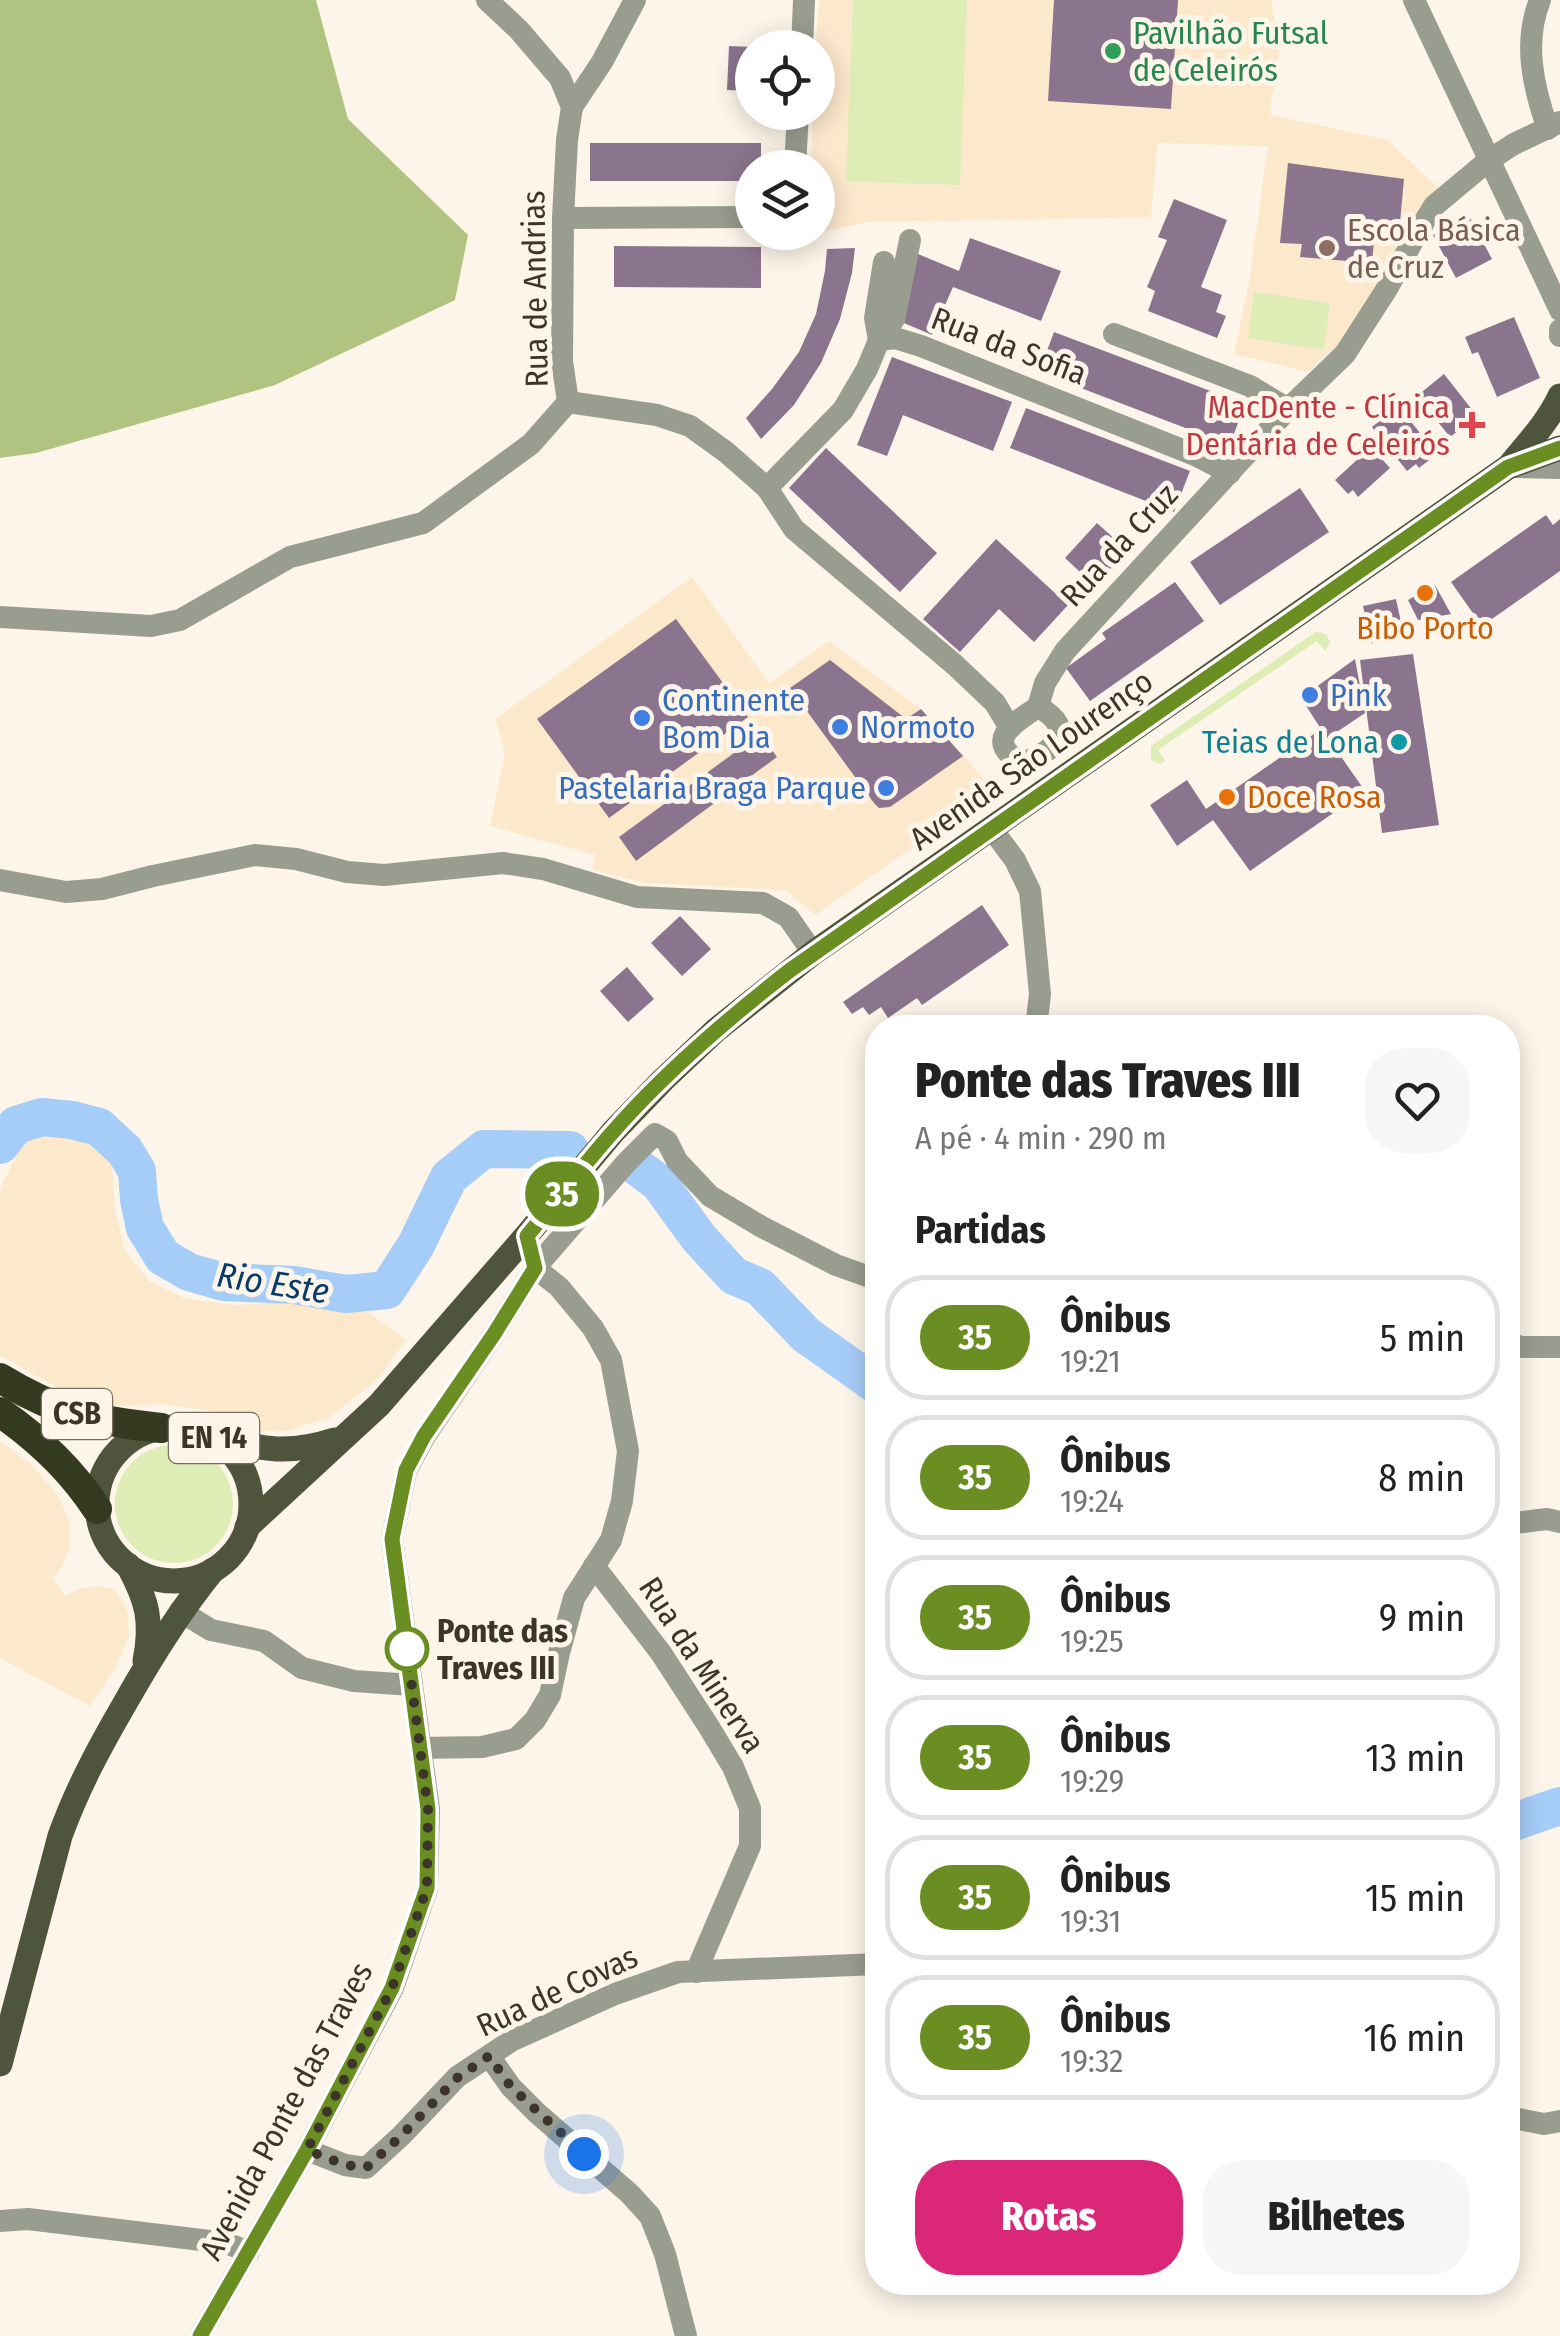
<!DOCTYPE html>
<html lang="pt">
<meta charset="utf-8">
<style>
body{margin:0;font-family:"Fira Sans Condensed",sans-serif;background:#f6f6f6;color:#222;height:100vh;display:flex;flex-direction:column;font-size:38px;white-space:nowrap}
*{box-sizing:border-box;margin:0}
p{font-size:32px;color:#767676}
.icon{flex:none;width:55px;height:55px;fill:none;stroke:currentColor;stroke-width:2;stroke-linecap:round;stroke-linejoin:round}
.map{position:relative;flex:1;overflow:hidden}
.sheet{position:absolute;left:865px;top:1015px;width:655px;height:1280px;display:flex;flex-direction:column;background:#fff;border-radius:40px;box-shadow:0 5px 25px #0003}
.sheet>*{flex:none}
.badge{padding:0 20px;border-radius:32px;font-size:35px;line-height:65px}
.controls{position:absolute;left:735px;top:30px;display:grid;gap:20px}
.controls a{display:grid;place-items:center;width:100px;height:100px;border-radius:50%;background:#fff;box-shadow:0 5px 25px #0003;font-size:50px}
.you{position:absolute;width:50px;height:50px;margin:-25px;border:8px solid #fff;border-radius:50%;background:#1a73e8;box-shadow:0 0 0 15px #1a73e833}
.map>.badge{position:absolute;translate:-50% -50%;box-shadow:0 0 0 5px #fff}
h2{padding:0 50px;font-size:38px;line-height:90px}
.round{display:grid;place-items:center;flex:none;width:105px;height:105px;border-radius:40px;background:#f6f6f6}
.summary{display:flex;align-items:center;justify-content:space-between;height:170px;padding:0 50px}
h1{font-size:48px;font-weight:800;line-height:75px}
.action{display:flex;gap:20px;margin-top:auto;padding:20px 50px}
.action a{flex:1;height:115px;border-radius:40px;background:#db2777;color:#fff;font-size:40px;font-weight:800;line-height:115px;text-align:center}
.action a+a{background:#f6f6f6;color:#222}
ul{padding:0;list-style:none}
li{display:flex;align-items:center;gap:30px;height:125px;margin:0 20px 15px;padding:0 30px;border:5px solid #e0e0e0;border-radius:40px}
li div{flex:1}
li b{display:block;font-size:38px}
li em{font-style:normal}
li .badge{min-width:110px;font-weight:700;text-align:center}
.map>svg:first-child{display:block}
.built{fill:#fce8cb}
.green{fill:#deedb5}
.forest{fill:#b1c380}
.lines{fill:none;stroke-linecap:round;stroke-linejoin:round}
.river{stroke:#a6cdf8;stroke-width:38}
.building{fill:#8b748d}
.minor{stroke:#999d8f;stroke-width:22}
.major{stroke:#4f543c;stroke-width:25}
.highway{stroke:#353b20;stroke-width:30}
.line-casing{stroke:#fff;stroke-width:22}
.line{stroke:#6b8e23;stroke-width:15}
.walk{stroke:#3d3529;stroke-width:10;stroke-dasharray:0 18}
.leisure-dot{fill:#2e9e5b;stroke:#fdf5e9;stroke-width:4}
.education-dot{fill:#8d6e63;stroke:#fdf5e9;stroke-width:4}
.health-dot{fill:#e0444e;stroke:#fdf5e9;stroke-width:4}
.food-dot{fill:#e8710a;stroke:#fdf5e9;stroke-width:4}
.shop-dot{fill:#3f7fe0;stroke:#fdf5e9;stroke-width:4}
.culture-dot{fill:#0f9aa8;stroke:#fdf5e9;stroke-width:4}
.stop-dot{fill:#fff;stroke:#6b8e23;stroke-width:5}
.labels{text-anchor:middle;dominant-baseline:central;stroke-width:10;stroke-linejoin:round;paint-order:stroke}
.shield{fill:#fdf5e9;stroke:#776f63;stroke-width:2.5}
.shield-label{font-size:30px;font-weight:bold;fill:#3d3529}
.leisure-label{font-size:32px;fill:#27864d;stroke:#fdf5e9;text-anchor:start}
.education-label{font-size:32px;fill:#785e54;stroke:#fdf5e9;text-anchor:start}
.street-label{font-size:32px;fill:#3d3529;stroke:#fdf5e9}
.health-label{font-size:32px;fill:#be3a42;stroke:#fdf5e9;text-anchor:end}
.food-label{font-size:32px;fill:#c56008;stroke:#fdf5e9}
.shop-label{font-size:32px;fill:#366cbe;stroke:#fdf5e9;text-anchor:start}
.culture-label{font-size:32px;fill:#0d838f;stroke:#fdf5e9;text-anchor:end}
.stop-label{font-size:32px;font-weight:bold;fill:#3d3529;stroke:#fdf5e9;text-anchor:start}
.water-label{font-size:35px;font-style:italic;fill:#073b6b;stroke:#fdf5e9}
</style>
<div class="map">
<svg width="1560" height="2336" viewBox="0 0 1560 2336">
<rect width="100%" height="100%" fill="#fdf5e9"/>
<g class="built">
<path d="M819,0H1271L1279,40L1277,78L1270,104L1271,115L1388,140L1438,188L1344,343L1324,356L1309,372L1234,354L1249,283L1268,146L1157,143L1151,217L869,222L807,235L808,233L818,232V168L811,167L813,113L818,112L816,47Z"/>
<path d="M692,577L769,683L829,641L921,709L995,791L815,915L785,890L645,883L592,870L596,855L490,826L505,752L495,719Z"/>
<path d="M59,1130L92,1145L112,1165L115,1210L124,1249L149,1281L186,1299L238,1305L312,1300L368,1312L406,1340L377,1380L329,1418L285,1431H250L213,1411L160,1404L115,1406L60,1389L0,1355V1190L16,1155L31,1133Z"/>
<path d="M0,1441L30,1463L58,1495L70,1524V1547L63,1565L53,1578L65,1596L82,1588L98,1586L115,1589L128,1612L129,1636L114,1670L90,1706L0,1658Z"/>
</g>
<g class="green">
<path d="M853,0H967L960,185L846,181Z"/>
<path d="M1254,292L1330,303L1324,350L1248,338Z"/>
<path d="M1317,631L1327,635L1330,643L1325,651L1317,641L1158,750L1165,761L1161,764L1151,760V746Z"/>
<circle cx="174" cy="1504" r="59"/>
</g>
<path class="forest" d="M0,0H316L348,119L468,235L455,300L275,385L36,453L0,458Z"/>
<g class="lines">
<g class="river">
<path d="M0,1145L16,1125L42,1117L72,1120L99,1127L125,1151L137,1171L139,1200L145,1228L163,1257L189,1272L224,1282L294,1285L346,1294L387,1290L416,1245L449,1177L484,1149L570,1150"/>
<path d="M636,1166L659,1183L699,1238L734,1276L760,1287L806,1335L878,1386"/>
<path d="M1508,1824L1560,1806"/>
</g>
</g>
<g class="building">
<path d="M1054,0H1178L1171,109L1048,101Z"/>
<path d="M729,46L752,47V91L727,90Z"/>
<path d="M590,143H761V168H752V181H590Z"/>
<path d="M1288,163L1404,179L1398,244L1374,241L1372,263L1300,257L1302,244L1280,243Z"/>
<path d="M1174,199L1227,220L1201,287L1222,295L1216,312L1226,316L1217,338L1148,311L1155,291L1147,287L1167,240L1158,237Z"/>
<path d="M1469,216L1492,259L1456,278L1433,235Z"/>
<path d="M970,238L1061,271L1041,321L953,287L932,335L904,323L918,254L959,271Z"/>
<path d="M614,246L761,247V288L614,287Z"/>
<path d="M855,248L852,273L840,319L821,363L794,405L761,439L746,418L772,389L799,352L816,314L825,271L827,249Z"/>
<path d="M1514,317L1540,378L1497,397L1478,352L1472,354L1465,337Z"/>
<path d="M1054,332L1245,404L1230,445L1039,372Z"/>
<path d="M892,357L1012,402L993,451L903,415L887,456L857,445Z"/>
<path d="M1444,374L1477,416L1450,437L1417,396Z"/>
<path d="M1396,403L1420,433L1425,429L1442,450L1419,468L1416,464L1407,471L1372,427L1382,419L1379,415Z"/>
<path d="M1026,408L1190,471L1174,512L1010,448Z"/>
<path d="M1371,447L1390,468L1358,497L1353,490L1348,494L1335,480Z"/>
<path d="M826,448L937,553L900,592L789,488Z"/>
<path d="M1300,488L1329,532L1220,605L1190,562Z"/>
<path d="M1546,515L1553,525L1560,519V571L1482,626L1451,582Z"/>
<path d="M1097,523L1127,550L1095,586L1065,558Z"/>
<path d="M996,539L1068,605L1034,642L999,609L960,652L923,619Z"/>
<path d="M1175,582L1204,621L1090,701L1066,668L1106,639L1102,633Z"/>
<path d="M1435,585L1451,614L1418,620L1408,600Z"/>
<path d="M1396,599L1404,636L1371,643L1363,606Z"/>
<path d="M676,619L748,717L609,818L537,719Z"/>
<path d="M1413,654L1439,825L1382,833L1360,660Z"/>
<path d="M1355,659L1365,713L1328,738L1365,791L1250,871L1213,820L1177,846L1150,805L1187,780L1206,809L1321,729L1301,698Z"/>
<path d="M830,660L906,719L921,709L963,756L890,807L879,808L874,803L790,688Z"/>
<path d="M760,734L777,757L636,861L619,837Z"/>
<path d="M982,905L1009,945L922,1005L917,998L888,1018L881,1007L869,1015L863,1007L852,1014L843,1002Z"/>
<path d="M680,916L711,949L682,976L651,943Z"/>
<path d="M627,967L654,999L628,1022L600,991Z"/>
</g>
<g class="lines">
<g class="minor">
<path d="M487,0L519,30L560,78L572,107L567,140L563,218L562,361L568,402"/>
<path d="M1414,0L1560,310"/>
<path d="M1540,0C1523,42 1533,87 1548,129"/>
<path d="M802,48L804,0"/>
<path d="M572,107L602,62L635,0"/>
<path d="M795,168L798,112"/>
<path d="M563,218L752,217"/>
<path d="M1560,330V336"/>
<path d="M1114,334L1250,386L1288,409"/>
<path d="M879,340L895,338L921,346L1195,455L1230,473"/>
<path d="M879,340L875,318L884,262"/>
<path d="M568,402L657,415L690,426L726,452L767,488L794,529L955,665L995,703L1010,728"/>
<path d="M1516,467L1560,468"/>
<path d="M767,488L843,410L867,369L879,340L894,319L910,240"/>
<path d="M0,617L151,626L180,620L290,557L423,523L531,444L568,402"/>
<path d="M1038,707L1045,683L1065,651L1288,409L1345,354L1388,287L1416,235L1434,206L1489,160L1514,144L1560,122"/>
<path d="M1038,707C1080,729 1052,754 1021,763C983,740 1014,723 1038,707Z"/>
<path d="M991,828L1015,860L1030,891L1040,994L1036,1028"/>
<path d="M0,880L66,892L102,889L153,876L255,855L296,859L347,872L384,875L503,863L543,869L637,897L763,903L788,917L813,953"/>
<path d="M1508,1342L1521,1347H1560"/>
<path d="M1508,1524L1547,1519L1560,1522"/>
<path d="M594,1566L661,1653L709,1727L733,1767L750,1808V1846L696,1972"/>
<path d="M180,1611L211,1630L264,1641L302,1668L354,1681L412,1685"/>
<path d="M421,1748L482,1747L516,1739L535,1720L550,1695L559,1653L574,1598L611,1540L622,1501L628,1451L611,1360L593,1328L559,1287L535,1268"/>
<path d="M489,2056L511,2087L537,2113L630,2194L650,2216L665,2254L686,2336"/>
<path d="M1508,2117L1544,2124L1560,2121"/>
<path d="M307,2150L345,2165L366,2168L401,2136L457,2077L511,2041L615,1994L678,1972L878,1964"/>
<path d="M0,2221L28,2219L226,2243L249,2252"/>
<path d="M200,2336L307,2150L393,1988L427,1889L429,1809L392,1539L406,1471L425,1436L494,1334L535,1268L626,1163L655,1134L667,1141L677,1161L710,1196L762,1227L836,1265L878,1280"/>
</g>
<g class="major">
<path d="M1510,465C1528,443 1548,422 1560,396"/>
<circle cx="174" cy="1504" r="77"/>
<path d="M218,1439C263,1449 289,1455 335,1440"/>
<path d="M247,1527L379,1405L527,1235L613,1132L663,1080L716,1030L813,953L1508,467L1560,448"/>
<path d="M128,1565C147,1600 153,1621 145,1661"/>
<path d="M0,2064L60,1836C77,1789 99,1748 124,1705C151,1657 178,1613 213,1570"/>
</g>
<g class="highway">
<path d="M0,1378C57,1413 95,1421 161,1428"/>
<path d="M0,1412C39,1439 71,1469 97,1509"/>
</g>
</g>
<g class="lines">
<g class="line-casing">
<path id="line" d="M200,2336L307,2150L392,1988L427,1888L428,1809L392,1539L406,1470L424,1436L494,1334L535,1268L527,1236C555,1202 582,1167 611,1134C664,1073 726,1020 789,971L1508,467L1560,448"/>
</g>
<use href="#line" class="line"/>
<path class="walk" d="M407,1649L428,1809L427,1888L392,1988L307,2150L345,2165L366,2168L401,2136L457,2078L489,2056L511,2087L584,2154"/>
</g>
<circle class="leisure-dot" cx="1113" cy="51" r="10"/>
<circle class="education-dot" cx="1327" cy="248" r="10"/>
<path class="health-dot" d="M1467 410h10v10h10v10h-10v10h-10v-10h-10v-10h10z"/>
<g class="food-dot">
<circle cx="1425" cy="593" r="10"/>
<circle cx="1227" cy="797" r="10"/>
</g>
<g class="shop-dot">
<circle cx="1310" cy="695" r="10"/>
<circle cx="642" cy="718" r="10"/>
<circle cx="840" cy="727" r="10"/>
<circle cx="886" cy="788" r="10"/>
</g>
<circle class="culture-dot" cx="1399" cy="742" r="10"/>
<circle class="stop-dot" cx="407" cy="1649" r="20"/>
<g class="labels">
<g class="shield">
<rect x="42" y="1389" width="70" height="50" rx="8"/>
<rect x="169" y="1413" width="90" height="50" rx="8"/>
</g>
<g class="shield-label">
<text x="77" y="1414">CSB</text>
<text x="214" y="1438">EN 14</text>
</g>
<g class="leisure-label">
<text x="1133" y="33">Pavilhão Futsal<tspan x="1133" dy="37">de Celeirós</tspan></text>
</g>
<g class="education-label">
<text x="1347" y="230">Escola Básica<tspan x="1347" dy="37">de Cruz</tspan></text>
</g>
<g class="street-label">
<text transform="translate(535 289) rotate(-91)">Rua de Andrias</text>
<text transform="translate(1009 346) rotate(21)">Rua da Sofia</text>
<text transform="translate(1119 545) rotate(-47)">Rua da Cruz</text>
<text transform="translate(1031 760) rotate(-35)">Avenida São Lourenço</text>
<text transform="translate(702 1665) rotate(57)">Rua da Minerva</text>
<text transform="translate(557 1991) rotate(-25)">Rua de Covas</text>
<text transform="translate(286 2111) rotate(-62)">Avenida Ponte das Traves</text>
</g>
<g class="health-label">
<text x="1450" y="407">MacDente - Clínica<tspan x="1450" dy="37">Dentária de Celeirós</tspan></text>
</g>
<g class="food-label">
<text x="1425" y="628">Bibo Porto</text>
<text x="1247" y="797" text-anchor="start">Doce Rosa</text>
</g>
<g class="shop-label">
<text x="1330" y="695">Pink</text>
<text x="662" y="700">Continente<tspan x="662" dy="37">Bom Dia</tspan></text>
<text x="860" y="727">Normoto</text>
<text x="866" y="788" text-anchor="end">Pastelaria Braga Parque</text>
</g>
<g class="culture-label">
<text x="1379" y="742">Teias de Lona</text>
</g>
<g class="stop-label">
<text x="437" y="1631">Ponte das<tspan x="437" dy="37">Traves III</tspan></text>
</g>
<g class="water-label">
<text transform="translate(273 1283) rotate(9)">Rio Este</text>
</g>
</g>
</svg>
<div class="controls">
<a><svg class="icon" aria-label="locate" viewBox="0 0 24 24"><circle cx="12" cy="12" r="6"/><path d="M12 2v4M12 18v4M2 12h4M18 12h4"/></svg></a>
<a><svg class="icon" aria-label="layers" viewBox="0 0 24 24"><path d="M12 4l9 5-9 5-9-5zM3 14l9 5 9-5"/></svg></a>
</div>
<div class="you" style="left:584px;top:2154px"></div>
<b class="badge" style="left:562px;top:1194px;background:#6b8e23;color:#fff">35</b>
<section class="sheet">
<div class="summary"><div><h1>Ponte das Traves III</h1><p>A pé · 4 min · 290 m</p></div><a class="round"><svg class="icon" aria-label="heart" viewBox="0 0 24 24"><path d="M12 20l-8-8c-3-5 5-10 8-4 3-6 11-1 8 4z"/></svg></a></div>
<h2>Partidas</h2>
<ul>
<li><span class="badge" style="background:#6b8e23;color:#fff">35</span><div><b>Ônibus</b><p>19:21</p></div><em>5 min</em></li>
<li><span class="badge" style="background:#6b8e23;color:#fff">35</span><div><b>Ônibus</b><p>19:24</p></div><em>8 min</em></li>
<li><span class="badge" style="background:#6b8e23;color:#fff">35</span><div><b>Ônibus</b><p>19:25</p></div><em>9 min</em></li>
<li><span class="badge" style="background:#6b8e23;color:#fff">35</span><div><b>Ônibus</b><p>19:29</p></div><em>13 min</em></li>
<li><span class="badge" style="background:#6b8e23;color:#fff">35</span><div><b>Ônibus</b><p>19:31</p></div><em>15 min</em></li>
<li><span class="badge" style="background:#6b8e23;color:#fff">35</span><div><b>Ônibus</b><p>19:32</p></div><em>16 min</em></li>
</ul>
<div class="action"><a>Rotas</a><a>Bilhetes</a></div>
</section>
</div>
